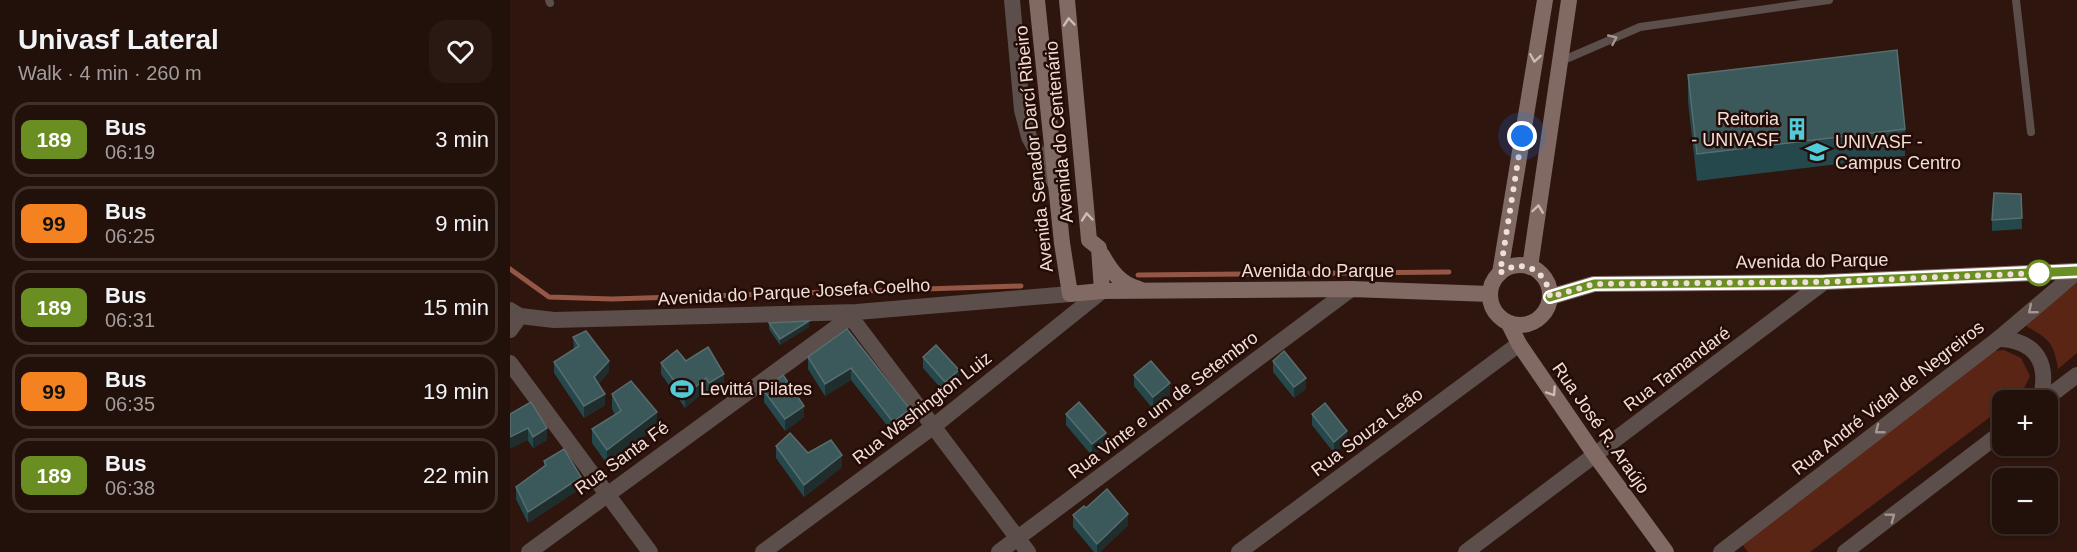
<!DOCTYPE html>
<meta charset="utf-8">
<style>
body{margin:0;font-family:Helvetica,sans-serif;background:#2a1913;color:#f1f3f6;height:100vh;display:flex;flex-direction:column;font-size:22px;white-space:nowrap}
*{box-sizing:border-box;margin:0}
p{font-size:20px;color:#a29d9c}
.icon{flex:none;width:33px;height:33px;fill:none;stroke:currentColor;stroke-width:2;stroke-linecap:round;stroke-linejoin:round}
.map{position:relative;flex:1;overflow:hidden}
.sheet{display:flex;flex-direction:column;background:#22100a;width:510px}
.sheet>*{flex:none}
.badge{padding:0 12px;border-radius:9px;font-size:21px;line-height:39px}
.controls{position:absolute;left:1482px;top:390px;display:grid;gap:12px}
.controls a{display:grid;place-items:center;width:66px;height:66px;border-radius:12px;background:#22100a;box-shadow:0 2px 4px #0004,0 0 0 2px #3f302b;font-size:30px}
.you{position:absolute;width:30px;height:30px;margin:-15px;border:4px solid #fff;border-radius:50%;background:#1a73e8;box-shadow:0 0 0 9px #1a73e833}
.map>.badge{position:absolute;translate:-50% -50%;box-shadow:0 0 0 3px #fff}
.round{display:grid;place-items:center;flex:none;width:63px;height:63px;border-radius:18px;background:#2a1913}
.summary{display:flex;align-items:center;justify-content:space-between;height:102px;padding:0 18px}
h1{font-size:28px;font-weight:600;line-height:45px}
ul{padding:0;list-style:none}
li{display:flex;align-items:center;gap:18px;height:75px;margin:0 12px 9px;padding:0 6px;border:3px solid #3f302b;border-radius:18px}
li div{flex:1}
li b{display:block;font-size:22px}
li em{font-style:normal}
li .badge{min-width:66px;font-weight:700;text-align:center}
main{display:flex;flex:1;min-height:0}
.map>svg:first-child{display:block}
.green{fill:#5b2516}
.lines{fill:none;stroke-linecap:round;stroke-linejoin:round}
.stream{stroke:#945645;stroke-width:5}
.service{stroke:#5c4e4a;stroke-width:8}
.minor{stroke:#5c4e4a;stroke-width:16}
.tertiary{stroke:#5c4e4a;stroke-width:16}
.secondary{stroke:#806a63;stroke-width:16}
.wall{fill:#25484c}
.shaded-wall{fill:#202d2d}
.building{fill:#3b585b;stroke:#576d6e;stroke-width:1.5}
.oneway{stroke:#cebbb5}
.oneway2{stroke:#a69691}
.line-casing{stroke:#fff;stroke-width:14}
.line{stroke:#6b8e23;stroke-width:9}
.walk{stroke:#f0ded8;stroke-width:6;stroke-dasharray:0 10.8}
.stop-dot{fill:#fff;stroke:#6b8e23;stroke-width:3}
.labels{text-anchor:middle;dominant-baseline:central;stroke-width:5;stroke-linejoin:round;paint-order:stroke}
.poi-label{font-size:18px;fill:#f0ded8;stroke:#240b05;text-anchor:start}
.street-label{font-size:18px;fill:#f0ded8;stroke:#240b05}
</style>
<main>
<section class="sheet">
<div class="summary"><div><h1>Univasf Lateral</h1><p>Walk · 4 min · 260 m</p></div><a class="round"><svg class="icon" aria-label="heart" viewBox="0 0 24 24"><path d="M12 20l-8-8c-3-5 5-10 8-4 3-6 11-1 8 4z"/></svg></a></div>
<ul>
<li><span class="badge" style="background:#6b8e23;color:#fff">189</span><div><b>Bus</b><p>06:19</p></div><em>3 min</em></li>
<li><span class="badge" style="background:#f58220;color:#111">99</span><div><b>Bus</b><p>06:25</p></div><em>9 min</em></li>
<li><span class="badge" style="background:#6b8e23;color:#fff">189</span><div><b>Bus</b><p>06:31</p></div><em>15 min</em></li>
<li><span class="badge" style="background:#f58220;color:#111">99</span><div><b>Bus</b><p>06:35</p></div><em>19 min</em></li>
<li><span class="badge" style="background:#6b8e23;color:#fff">189</span><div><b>Bus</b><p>06:38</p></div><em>22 min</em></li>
</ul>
</section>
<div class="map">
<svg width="1567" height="552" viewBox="0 0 1567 552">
<rect width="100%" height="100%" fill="#2e150e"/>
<g class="green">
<path d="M1567,283V353L1548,369C1544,342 1538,338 1514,325Z"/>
<path d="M1494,350L1511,358L1520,376C1513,391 1510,400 1492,400V408L1300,552H1238L1227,538L1477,352Z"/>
</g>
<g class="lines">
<g class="stream">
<path d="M0,269L39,297L102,299L511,286"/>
<path d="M628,275L939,272"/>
</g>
<g class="service">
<path d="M39,0L40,3"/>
<path d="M1506,0L1521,132"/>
<path d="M1049,62L1130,27L1319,0"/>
</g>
<g class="minor">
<path d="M0,310L10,316L44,320L347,312L560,294"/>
<path d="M340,316L518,552"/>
<path d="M0,330L10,316"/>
<path d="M0,363L140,552"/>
<path d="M19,552L346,313"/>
<path d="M253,552L424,426L592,291"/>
<path d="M489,552L841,289"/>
<path d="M729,552L1009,344"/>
<path d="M956,552L1314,282"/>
</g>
<g class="tertiary">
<path d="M502,0L512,110L519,137L545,183"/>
<path d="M1488,339C1527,340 1540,364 1530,400"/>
<path d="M1534,400L1567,375"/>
<path d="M1211,552L1488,339L1567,272"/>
<path d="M1335,552L1492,432"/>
</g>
<g class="secondary">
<path d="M527,0L552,243L560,294L592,291L841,289L980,294"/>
<path d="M557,0L579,240L589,248L592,291"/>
<path d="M592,255C601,271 610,284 629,289"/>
<circle cx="1010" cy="295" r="30"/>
<path d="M1020,267L1059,0"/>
<path d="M990,273L1035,0"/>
<path d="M1040,297L1084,284L1314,282L1567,271"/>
<path d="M999,324L1009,344L1085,455L1156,552"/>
</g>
</g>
<g class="wall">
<path d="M1178,75L1395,129V156L1187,181L1178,102Z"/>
<path d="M1511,194L1512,229L1482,231V220Z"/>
<path d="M259,323L299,327L270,345L259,329Z"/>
<path d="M337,329L400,421L383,433L341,380L315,396L298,369V357Z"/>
<path d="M63,337L99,372L88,384L95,405L74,418L44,373V362L64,349Z"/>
<path d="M413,357L449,382L435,393L413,368Z"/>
<path d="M176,361L214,385L199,395L196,390L175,408L151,374V363Z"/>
<path d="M763,361L796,389L784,398L763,372Z"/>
<path d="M624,375L660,395L643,409L624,386Z"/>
<path d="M254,391L294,417L275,431L254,402Z"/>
<path d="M102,394L147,426L97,464L82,443V429L105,415L102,409Z"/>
<path d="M0,414L37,440L23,448Z"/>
<path d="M556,414L596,444L582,456L556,425Z"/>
<path d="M802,414L837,443L824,453L802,425Z"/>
<path d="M266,446L298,453L332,467L294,497L266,458Z"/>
<path d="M34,461L71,488L18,523L6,499V487L34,466Z"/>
<path d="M576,508L618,525L590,552H584L563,527V515Z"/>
</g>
<g class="shaded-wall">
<path d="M299,321V327L270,345V339Z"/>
<path d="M99,361V372L84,388V377Z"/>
<path d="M341,368V380L315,396V384Z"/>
<path d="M449,370V382L435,393V382Z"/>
<path d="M214,374V385L199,395V383Z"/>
<path d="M196,378V390L175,408V396Z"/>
<path d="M796,378V389L784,398V387Z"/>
<path d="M660,383V395L643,409V397Z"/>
<path d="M95,394V405L74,418V406Z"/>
<path d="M294,406V417L275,431V419Z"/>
<path d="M400,409V421L383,433V422Z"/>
<path d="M147,412V426L97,464V450Z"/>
<path d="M18,428V440L0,449V437Z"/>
<path d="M37,428V440L23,448V437Z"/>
<path d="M837,431V443L824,453V442Z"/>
<path d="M596,433V444L582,456V444Z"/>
<path d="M332,455V467L294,497V485Z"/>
<path d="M71,477V488L18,523V512Z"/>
<path d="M618,514V525L590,552H587V544Z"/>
</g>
<g class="building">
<path d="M1387,50L1395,129L1187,154L1178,75Z"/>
<path d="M1484,193L1511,194L1512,218L1482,220Z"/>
<path d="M299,321L270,339L259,323Z"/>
<path d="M337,329L400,409L383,422L341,368L315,384L298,357Z"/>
<path d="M76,331L99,361L84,377L95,394L74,406L44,362L69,346L63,337Z"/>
<path d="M426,345L449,370L435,382L413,357Z"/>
<path d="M198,347L214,374L199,383L196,378L175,396L151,363L167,350L176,361Z"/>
<path d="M774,351L796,378L784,387L763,361Z"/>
<path d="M641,361L660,383L643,397L624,375Z"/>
<path d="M273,375L294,406L275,419L254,391Z"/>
<path d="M121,381L147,412L97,450L82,429L111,411L102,394Z"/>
<path d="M21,402L37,428L23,437L18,428L0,437V414Z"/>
<path d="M569,402L596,433L582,444L556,414Z"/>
<path d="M815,403L837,431L824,442L802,414Z"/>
<path d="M280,433L298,453L321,440L332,455L294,485L266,446Z"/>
<path d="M54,449L71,477L18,512L6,487L36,465L34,461Z"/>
<path d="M597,489L618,514L587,544L563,515L574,506L576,508Z"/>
</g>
<defs><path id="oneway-chevron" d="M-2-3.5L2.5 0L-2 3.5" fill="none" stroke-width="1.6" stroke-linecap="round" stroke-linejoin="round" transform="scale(1.5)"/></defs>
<g class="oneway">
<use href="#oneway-chevron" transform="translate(559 22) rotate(-95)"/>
<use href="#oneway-chevron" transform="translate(1025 58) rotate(99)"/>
<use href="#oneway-chevron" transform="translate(1028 209) rotate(-82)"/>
<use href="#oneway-chevron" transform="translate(577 217) rotate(-95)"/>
<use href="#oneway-chevron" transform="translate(1042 392) rotate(56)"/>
</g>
<g class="oneway2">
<use href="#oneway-chevron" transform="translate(1103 39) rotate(-24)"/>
<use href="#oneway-chevron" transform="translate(1522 310) rotate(140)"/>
<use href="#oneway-chevron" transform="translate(1369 430) rotate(142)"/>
<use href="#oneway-chevron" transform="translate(1381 517) rotate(-37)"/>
</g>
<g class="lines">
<g class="line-casing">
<path id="line" d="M1040,297L1084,284L1314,282L1567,271"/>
</g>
<use href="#line" class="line"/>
<path class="walk" d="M1012,136L990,273C1013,257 1037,271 1040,297L1084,284L1314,282L1529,273"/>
</g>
<defs>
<g id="building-bare" transform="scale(1.8)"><path d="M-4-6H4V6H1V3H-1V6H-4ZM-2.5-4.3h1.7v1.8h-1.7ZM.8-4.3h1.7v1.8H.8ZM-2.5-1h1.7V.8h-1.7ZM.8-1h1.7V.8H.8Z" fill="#52cbd8" stroke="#240b05" stroke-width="2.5" paint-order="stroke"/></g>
<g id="university-bare" transform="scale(1.8)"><path d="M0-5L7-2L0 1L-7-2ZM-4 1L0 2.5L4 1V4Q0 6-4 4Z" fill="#52cbd8" stroke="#240b05" stroke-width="2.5" paint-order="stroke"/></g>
<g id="stadium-bare" transform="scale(1.8)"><path d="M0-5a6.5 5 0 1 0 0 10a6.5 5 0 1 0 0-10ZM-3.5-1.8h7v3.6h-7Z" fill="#52cbd8" stroke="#240b05" stroke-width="2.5" paint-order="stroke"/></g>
</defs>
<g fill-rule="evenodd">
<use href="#building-bare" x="1287" y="129"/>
<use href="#university-bare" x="1307" y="152"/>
<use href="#stadium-bare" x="172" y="389"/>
</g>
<circle class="stop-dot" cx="1529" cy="273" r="12"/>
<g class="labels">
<g class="poi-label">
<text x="1269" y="119" text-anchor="end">Reitoria<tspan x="1269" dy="21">- UNIVASF</tspan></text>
<text x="1325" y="142">UNIVASF -<tspan x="1325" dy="21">Campus Centro</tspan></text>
<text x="190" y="389">Levittá Pilates</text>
</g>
<g class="street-label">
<text transform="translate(549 132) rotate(-95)">Avenida do Centenário</text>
<text transform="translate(524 149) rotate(-96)">Avenida Senador Darcí Ribeiro</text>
<text transform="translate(1302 261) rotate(-1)">Avenida do Parque</text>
<text x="808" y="271">Avenida do Parque</text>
<text transform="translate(284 292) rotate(-3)">Avenida do Parque Josefa Coelho</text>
<text transform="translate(1167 369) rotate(-37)">Rua Tamandaré</text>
<text transform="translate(1378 398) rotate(-38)">Rua André Vidal de Negreiros</text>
<text transform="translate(653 405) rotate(-37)">Rua Vinte e um de Setembro</text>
<text transform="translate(412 408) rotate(-38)">Rua Washington Luiz</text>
<text transform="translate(1091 428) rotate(55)">Rua José R. Araújo</text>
<text transform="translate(857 432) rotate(-37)">Rua Souza Leão</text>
<text transform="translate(112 458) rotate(-36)">Rua Santa Fé</text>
</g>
</g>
</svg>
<div class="controls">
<a>+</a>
<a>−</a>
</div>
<div class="you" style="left:1012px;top:136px"></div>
</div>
</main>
